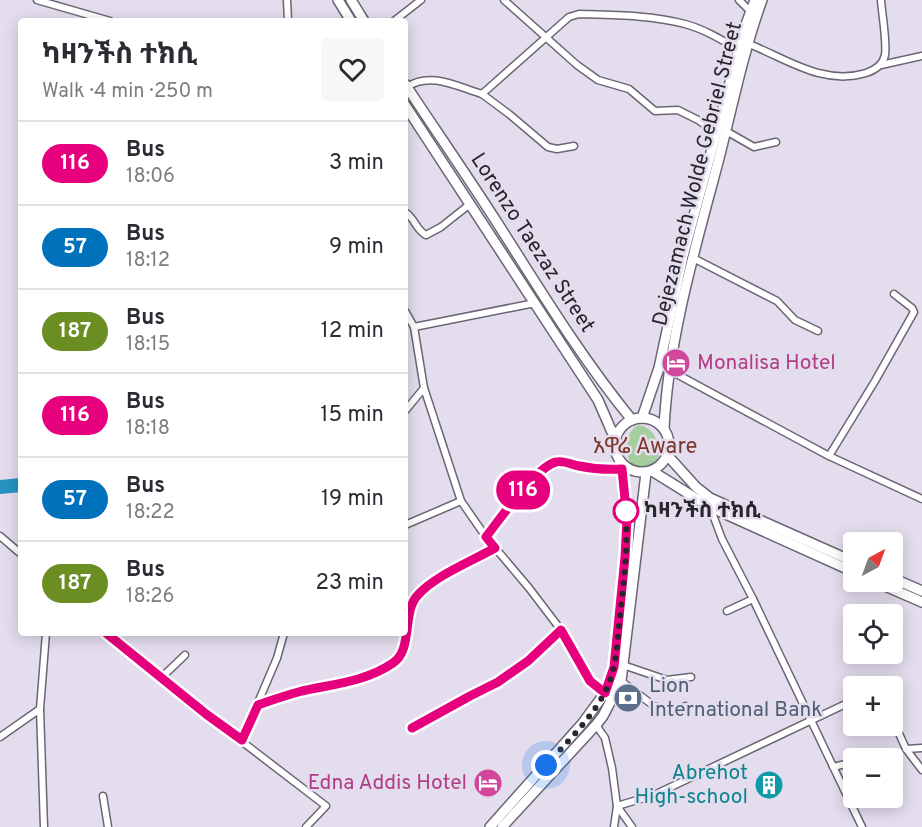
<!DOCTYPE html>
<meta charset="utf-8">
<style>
body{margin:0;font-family:Overpass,"Noto Sans Ethiopic",sans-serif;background:#f7f7f7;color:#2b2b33;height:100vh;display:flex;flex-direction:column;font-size:22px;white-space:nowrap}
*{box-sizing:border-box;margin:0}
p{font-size:20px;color:#7c7c81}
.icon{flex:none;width:33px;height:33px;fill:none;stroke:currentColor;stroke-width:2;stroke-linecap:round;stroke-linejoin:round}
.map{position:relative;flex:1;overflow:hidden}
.details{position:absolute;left:18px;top:18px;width:390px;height:618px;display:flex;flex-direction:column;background:#fff;border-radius:6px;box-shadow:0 3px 15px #0003}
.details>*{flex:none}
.badge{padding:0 12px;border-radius:20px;font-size:21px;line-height:39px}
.needle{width:39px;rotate:41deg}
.fabs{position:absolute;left:843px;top:532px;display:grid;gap:12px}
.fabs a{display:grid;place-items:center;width:60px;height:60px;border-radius:6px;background:#fff;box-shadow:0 3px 15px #0003;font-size:30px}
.you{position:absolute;width:30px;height:30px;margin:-15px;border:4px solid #fff;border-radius:50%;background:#1a73e8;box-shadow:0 0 0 9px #1a73e833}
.map>.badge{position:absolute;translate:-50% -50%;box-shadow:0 0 0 3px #fff}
.round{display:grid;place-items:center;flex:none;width:63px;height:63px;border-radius:6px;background:#f7f7f7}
.headline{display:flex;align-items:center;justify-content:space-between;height:102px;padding:0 24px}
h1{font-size:28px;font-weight:700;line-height:45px}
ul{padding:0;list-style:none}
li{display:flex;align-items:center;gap:18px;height:84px;padding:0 24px;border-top:2px solid #e1e1e2}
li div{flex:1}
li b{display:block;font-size:22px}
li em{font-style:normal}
li .badge{min-width:66px;font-weight:700;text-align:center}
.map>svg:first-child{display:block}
.green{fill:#a6cd9e}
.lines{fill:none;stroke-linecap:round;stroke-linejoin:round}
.river{stroke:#2595c0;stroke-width:14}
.minor-casing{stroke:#6b6574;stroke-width:9}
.secondary-casing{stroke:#6b6574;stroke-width:12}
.minor{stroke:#fff;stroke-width:6}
.secondary{stroke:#fff;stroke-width:9}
.line-casing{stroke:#fff;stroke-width:14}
.line{stroke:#e6007e;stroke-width:9}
.walk{stroke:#28262c;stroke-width:6;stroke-dasharray:0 10.8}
.stop-dot{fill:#fff;stroke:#e6007e;stroke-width:3}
.labels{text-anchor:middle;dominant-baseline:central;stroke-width:5;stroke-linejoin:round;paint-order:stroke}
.street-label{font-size:21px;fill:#28262c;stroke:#e3ddee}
.hotel-label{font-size:21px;fill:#b23c85;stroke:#e3ddee;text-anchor:start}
.stop-label{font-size:21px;font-weight:bold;fill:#28262c;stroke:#e3ddee;text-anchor:start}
.service-label{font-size:21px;fill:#4e5e75;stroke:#e3ddee;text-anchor:start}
.culture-label{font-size:21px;fill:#0d838f;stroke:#e3ddee;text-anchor:end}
.neighbourhood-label{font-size:22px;fill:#7c362c;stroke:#e3ddee}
</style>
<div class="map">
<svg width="922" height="827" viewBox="0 0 922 827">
<rect width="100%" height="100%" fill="#e3ddee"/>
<path class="green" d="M638,425C661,427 667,466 647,470C627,474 617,438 638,425Z"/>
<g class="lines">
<path class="river" d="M0,487L21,485"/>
<g class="minor-casing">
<g id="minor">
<path d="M37,0L110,21"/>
<path d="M287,0L288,21"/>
<path d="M504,0L577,65L598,80L629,89L655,111L678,110L698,120L716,132"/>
<path d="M739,0L750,11"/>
<path d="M394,21L421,0"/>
<path d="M749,44C787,59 823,86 866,73C875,70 883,65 885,55C887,41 882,15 881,0"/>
<path d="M881,65L922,56"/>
<path d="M407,87C430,71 458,87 482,94L569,17L579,14C614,15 651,15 685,24C704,29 722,40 739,50"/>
<path d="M482,94L509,114L548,147L557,149L574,146"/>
<path d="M726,131L754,147L776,142"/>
<path d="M405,212C415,218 416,230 426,235L441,227L470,204"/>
<path d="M693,258L777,301L795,320L818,331"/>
<path d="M405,311L414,327L424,388L461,501L486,537L529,588L561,630L590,681L605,693"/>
<path d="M414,327L535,303"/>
<path d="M669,370L829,456L922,499"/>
<path d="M405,411L424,388"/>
<path d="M829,456L875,381L914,312L912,308L894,294"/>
<path d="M710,507L722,539L753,599L862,827"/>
<path d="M405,525L461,501"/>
<path d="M0,536L21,554"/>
<path d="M486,537L519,493L548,466L556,462L594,469H622"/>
<path d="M727,611L753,599"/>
<path d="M106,633L206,714L326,806L306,827"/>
<path d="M623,665L667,680L691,677"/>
<path d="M161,678L185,655"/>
<path d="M621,681L654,706L673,711L686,706"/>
<path d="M258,705C272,700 287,695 302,691C333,684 366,682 393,663C413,650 402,614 417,596C432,577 473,560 495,548"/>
<path d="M892,718L906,749L922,770"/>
<path d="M596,725L605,738L612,768L617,806L632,827"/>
<path d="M412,728L470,696L498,683L528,661L561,630"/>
<path d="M0,737L40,709"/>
<path d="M242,740L277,658L284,633"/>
<path d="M906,749L922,748"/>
<path d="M863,759L871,757"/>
<path d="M833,767L854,762"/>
<path d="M103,796L108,827"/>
<path d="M44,827L40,709L46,633"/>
<path d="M614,827L617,806L654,795L854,700"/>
</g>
</g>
<g class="secondary-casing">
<g id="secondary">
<path d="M338,0L351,21"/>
<path d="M351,0L364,21"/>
<path d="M405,84C436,131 468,177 498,224C540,290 582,359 632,420"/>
<path d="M405,105L598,400L615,439"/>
<circle cx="642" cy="445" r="27"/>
<path d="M642,418L659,368L683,256L745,27L755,0"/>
<path d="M664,429C668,339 695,249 718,162C732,108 743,52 762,0"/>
<path d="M668,456L696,487L710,498L854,562"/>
<path d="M652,471L710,507L854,572"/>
<path d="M892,578L922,591"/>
<path d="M876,582L922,602"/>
<path d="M490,827L582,724L605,693L614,667L627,532L621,463"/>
<path d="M502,827L596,725L603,716L621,681L646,473"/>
</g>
</g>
<use href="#minor" class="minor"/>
<use href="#secondary" class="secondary"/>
</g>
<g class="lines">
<g class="line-casing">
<path id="line" d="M106,633L206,714L242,740L258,705C272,700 287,695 302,691C333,684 365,682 393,663C413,650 402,613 417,596C434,576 472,561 495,548L486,537C499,520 537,466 556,462C564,460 572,465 579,466C593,469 607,470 622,469L627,519L625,557L614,667L605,693L590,681L561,630L528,661L498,682L470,696L412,728"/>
</g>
<use href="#line" class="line"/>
<path class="walk" d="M546,765C566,743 590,720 604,694C617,671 617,642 620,617C624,580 629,543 625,506L626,511"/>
</g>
<defs>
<g id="hotel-disc" transform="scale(1.5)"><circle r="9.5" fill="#d1479c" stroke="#e3ddee"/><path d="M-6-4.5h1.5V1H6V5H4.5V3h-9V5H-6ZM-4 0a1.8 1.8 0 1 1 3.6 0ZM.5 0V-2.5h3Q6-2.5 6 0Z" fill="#fff"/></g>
<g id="bank-disc" transform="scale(1.5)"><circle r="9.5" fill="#5c6f8a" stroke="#e3ddee"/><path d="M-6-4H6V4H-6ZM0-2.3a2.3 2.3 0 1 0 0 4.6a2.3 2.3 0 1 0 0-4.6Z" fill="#fff"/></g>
<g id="building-disc" transform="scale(1.5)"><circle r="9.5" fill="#0f9aa8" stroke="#e3ddee"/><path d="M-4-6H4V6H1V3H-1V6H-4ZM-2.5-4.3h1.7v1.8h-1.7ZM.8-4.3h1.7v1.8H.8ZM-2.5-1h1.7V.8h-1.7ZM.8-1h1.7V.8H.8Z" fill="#fff"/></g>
</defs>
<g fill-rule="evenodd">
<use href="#hotel-disc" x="676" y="363"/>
<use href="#bank-disc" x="628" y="698"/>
<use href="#hotel-disc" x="488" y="783"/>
<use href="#building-disc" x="769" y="785"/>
</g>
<circle class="stop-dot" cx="626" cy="511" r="12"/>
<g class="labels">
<g class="street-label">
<text transform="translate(698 174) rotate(-76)">Dejezamach Wolde Gebriel Street</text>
<text transform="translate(532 243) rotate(57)">Lorenzo Taezaz Street</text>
</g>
<g class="hotel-label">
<text x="697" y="363">Monalisa Hotel</text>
<text x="467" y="783" text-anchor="end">Edna Addis Hotel</text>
</g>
<g class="stop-label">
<text x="644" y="511">ካዛንችስ ተክሲ</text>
</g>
<g class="service-label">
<text x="649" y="686">Lion<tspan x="649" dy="24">International Bank</tspan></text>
</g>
<g class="culture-label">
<text x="748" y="773">Abrehot<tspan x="748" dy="24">High-school</tspan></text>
</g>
<g class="neighbourhood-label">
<text x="645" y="447">አዋሬ Aware</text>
</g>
</g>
</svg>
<div class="fabs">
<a><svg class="needle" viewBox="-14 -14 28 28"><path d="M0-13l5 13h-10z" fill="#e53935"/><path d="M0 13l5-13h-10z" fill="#7c7c81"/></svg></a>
<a><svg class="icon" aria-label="locate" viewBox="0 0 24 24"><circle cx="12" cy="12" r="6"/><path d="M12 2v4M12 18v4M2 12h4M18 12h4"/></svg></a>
<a>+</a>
<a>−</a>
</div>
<div class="you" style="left:546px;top:765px"></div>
<b class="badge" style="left:523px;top:490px;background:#e6007e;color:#fff">116</b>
<section class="details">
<div class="headline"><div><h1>ካዛንችስ ተክሲ</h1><p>Walk · 4 min · 250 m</p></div><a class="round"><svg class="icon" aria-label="heart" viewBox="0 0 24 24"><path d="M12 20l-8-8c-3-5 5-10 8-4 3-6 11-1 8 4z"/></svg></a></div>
<ul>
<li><span class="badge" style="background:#e6007e;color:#fff">116</span><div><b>Bus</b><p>18:06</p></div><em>3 min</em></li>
<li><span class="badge" style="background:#0072bc;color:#fff">57</span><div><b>Bus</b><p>18:12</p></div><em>9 min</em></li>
<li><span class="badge" style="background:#6b8e23;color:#fff">187</span><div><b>Bus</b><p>18:15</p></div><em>12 min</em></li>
<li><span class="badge" style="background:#e6007e;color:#fff">116</span><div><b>Bus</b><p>18:18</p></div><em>15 min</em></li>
<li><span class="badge" style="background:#0072bc;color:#fff">57</span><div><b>Bus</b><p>18:22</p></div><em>19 min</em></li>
<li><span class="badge" style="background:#6b8e23;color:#fff">187</span><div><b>Bus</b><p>18:26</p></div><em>23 min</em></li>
</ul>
</section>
</div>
